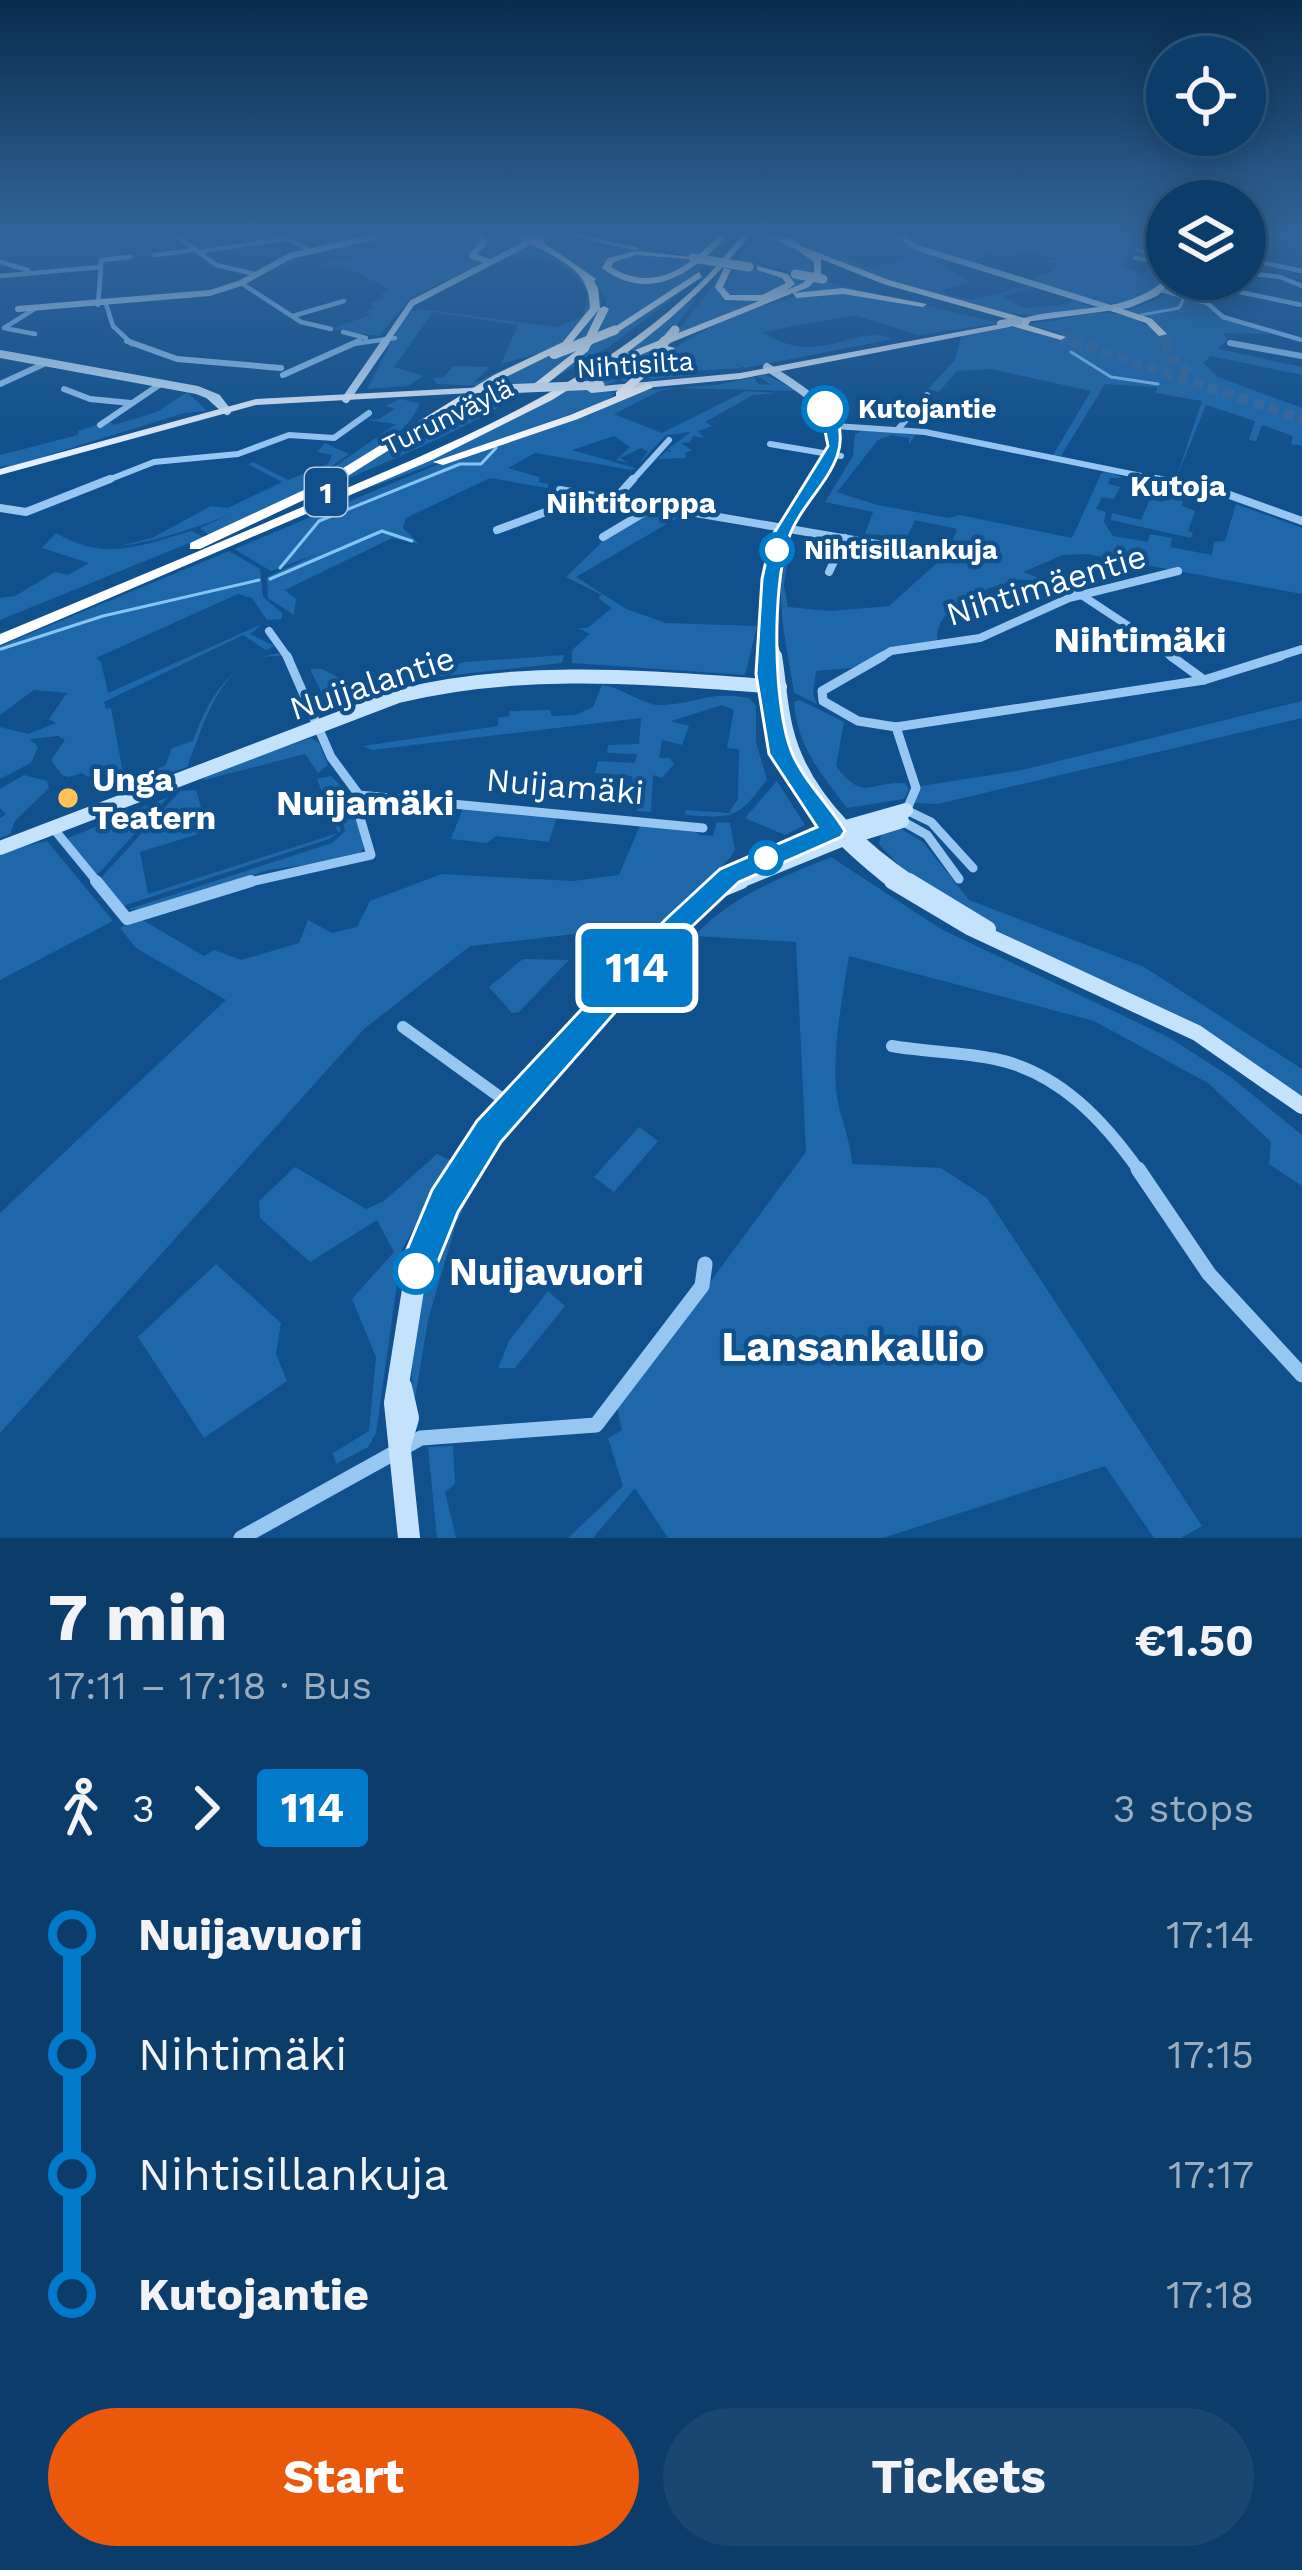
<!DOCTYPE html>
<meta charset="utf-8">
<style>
body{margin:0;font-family:"Work Sans",sans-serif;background:#1a4771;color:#f1f3f6;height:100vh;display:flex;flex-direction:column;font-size:45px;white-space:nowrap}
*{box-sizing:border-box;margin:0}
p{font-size:39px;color:#9aadc0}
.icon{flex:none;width:66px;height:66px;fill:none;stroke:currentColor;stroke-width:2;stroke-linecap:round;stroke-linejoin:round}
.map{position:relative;height:1538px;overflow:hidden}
.panel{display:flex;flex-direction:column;background:#0c3c69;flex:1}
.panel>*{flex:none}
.badge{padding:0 24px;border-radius:9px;font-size:42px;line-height:78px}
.tools{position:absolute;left:1146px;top:36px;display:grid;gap:24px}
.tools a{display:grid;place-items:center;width:120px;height:120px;border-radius:50%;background:#0c3c69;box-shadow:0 6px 30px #0003,0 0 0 3px #2c567d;font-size:60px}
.map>.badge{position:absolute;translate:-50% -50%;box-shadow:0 0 0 6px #fff}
.legs{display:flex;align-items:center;gap:18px;height:132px;padding:0 48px;font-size:39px}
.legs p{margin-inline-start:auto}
.summary{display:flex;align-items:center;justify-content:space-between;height:204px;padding:0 48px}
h1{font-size:66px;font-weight:700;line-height:90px}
.cta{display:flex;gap:24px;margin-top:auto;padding:24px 48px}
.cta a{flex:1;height:138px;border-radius:72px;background:#ea580c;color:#fff;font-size:48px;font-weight:700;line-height:138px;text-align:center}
.cta a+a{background:#1a4771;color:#f1f3f6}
ul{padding:0 48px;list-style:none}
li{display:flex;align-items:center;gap:42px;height:120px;font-size:45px}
li i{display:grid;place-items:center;width:18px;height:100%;margin:0 15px;background:currentColor}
li i::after{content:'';width:30px;height:30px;margin:-15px;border:9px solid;border-radius:50%;background:#0c3c69}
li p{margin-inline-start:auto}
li:first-child i{background:linear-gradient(#0000 50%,currentColor 0)}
li:last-child i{background:linear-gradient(currentColor 50%,#0000 0)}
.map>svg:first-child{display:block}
.green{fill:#1e68aa;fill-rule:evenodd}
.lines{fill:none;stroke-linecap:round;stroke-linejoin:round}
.stream{stroke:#87c4f6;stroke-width:3}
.highway-tunnel-far1{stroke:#346a9d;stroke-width:9;stroke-dasharray:9 4.5;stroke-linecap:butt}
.highway-tunnel{stroke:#346a9d;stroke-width:10;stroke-dasharray:10 6;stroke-linecap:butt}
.street-far5{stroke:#96c7f2;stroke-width:4.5}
.street-far4{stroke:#96c7f2;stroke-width:6}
.street-far3{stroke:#96c7f2;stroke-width:8}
.street-far2{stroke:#96c7f2;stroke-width:9}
.street-far1{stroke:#96c7f2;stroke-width:12}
.street{stroke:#96c7f2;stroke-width:15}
.secondary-far5{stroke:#c5e2fc;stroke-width:6}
.secondary-far4{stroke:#c5e2fc;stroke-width:8}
.secondary-far3{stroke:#c5e2fc;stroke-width:10}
.secondary-far2{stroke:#c5e2fc;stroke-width:14}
.secondary-far1{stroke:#c5e2fc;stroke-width:16}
.secondary{stroke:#c5e2fc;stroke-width:22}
.primary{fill:#e2efff;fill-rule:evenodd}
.highway{fill:#fff;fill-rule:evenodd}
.primary-bridge-far1{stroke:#e2efff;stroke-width:8}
.primary-bridge{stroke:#e2efff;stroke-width:9}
.highway-bridge-far1{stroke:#fff;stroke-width:9}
.highway-bridge{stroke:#fff;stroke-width:10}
.line-1{fill:#007ac9;stroke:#fff;stroke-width:3}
.stop-1-dot{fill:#fff;stroke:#007ac9;stroke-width:6}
.poi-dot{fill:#ffc158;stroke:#10508c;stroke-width:4.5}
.labels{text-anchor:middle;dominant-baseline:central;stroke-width:9;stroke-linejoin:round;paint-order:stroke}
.far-street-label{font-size:27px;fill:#fff;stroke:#10508c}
.far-stop-label{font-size:27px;font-weight:bold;fill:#fff;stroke:#10508c;text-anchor:start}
.far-neighbourhood-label{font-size:30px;font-weight:bold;fill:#fff;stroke:#10508c}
.shield{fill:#10508c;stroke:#b7cadc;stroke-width:3}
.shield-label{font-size:30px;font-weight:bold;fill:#fff}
.street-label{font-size:33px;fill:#fff;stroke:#10508c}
.poi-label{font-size:33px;font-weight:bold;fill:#fff;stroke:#10508c;text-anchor:start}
.neighbourhood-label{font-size:36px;font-weight:bold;fill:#fff;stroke:#10508c}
.near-stop-label{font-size:39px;font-weight:bold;fill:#fff;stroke:#10508c;text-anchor:start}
.near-neighbourhood-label{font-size:42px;font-weight:bold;fill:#fff;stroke:#10508c}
</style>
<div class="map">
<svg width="1302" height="1538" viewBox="0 0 1302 1538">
<rect width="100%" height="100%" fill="#10508c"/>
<g class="green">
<path d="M392,234H480L482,240L471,258L480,264L410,298L379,336L330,329L371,315L365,312L375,308L369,304L384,297L381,294L389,289L348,268L319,265L384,249L377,237Z"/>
<path d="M559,234L698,260L668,279L694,268L726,234H735L689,281L617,331L688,287L610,346L550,381C615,323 635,299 549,247L586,278L592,307L567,340L480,386L436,384L433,378L444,377L453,366L490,367L472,384L540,353L501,364L518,325L433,312L394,367L423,376L408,386L367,389L406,314L420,309L558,327L583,316L588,294C569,259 534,251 498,261Z"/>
<path d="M575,234H716L691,250L721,234L701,257Z"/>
<path d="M756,234L751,259L763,267L749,268L785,277L789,288L783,274L812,279L799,288L603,368L698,296L674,329H679L722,274L718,294L750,301L722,290Z"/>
<path d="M763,234H894L910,246L943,257L935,261L970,282L943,290L945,294L972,300L1029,285L1035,287L1003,296L1024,308L1040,306L1029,308L1069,304L1073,299L1092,307C989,339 874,268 778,236L816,263L814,276L767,266L756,258ZM849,238L887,239L904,260L866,267L822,243Z"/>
<path d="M902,234C988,238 1075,234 1160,234L1157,238L1167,234V262L1129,256L1123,267L1144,274L1155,263L1167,265V279C1148,298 1121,309 1095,300L1100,297L1083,299L1033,282L1038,274L1052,273L1058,264L1044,262L1057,259L1052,256L996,247L975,262L978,265L914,244Z"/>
<path d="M815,279L999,323L918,335L854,315L763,332C819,370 855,322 893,339L745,368L734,363L742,368L659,373L699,375L651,379L642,375C688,330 759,301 822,292L791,295Z"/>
<path d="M595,285C647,363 373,467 323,489L407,435L478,397L507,387L493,386C536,350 596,360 595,285Z"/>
<path d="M1170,294L1204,303L1218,317L1276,334L1224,333L1227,340L1218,349L1302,367V375L1211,356L1203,363L1218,377L1302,408V446L1291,444L1293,436L1262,425L1256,441L1249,440L1255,421L1206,405L1176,479L1202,401L1156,393L1157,387L1105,384L1061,456L1053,455L1091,391L991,369L957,371L939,392L928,389L955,360L961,336L1013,326L1058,339L1066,335L1028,324C1090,318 1104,298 1163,334L1155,323L1126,311Z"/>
<path d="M718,322L653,352L626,381H621L625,369L639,361L626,366L617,381L591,390L615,393L606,401L369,488L603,370Z"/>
<path d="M766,375L798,391L678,388L659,391L614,414L662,433L746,391L777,393L753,395L705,422L712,426L698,431L704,438L693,436L690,442L681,443L692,450L685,453L686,458L658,459L666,451L673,452L668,449L691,432L666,435L637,466L648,451L641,448L620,458L628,463L616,460L630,447L614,436L572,450L635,468L632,470L535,453L508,468L539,477V482L549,484L547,488L490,478L406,518L403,528L419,544L392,538L285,590L296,599L294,615L268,598L267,577L317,554L271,571L234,549L446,461L589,415L638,391L717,385L754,377L758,384L771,385L757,376Z"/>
<path d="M187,392L207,411L184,413L0,470L8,465L0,467V455L78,435V431L109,421L114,425L157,412Z"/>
<path d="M399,399L419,403C409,451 254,514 209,535L200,528L331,469L396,424L366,420L379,419L395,409L386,406Z"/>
<path d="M864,430L915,435L909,445V438L892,435L878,440L837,492L877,505L949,518L960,515L1072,538L1101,474L1108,471L1123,478H1110L1108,484L1120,487L1114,499L1102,497L1096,509L1106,512L1104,522L1113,536L1148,542L1150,534L1172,538L1170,547L1212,555L1214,542L1225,541L1236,504L1302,528V594L1087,554L1063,555L1023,572L1045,580C1035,582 1026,578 1016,580C984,589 935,604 937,642L891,650L851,668L816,671L813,694L817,704L794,693C788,648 772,598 788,555L784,586L788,607L831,611L889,606L948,553L957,529L915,520L907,537L865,534L873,512L825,502L853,456L855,434Z"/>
<path d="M325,443L349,454C304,489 176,541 119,546L152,538L211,506L228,508L282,482L248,464L253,462L288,480L328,464L332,455L317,452Z"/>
<path d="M1165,497L1183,501L1182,506L1195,511L1188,531L1193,533L1191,538L1111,520L1112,513L1141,520L1150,499L1163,502Z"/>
<path d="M655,510L682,515L576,577L626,609L666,623L757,626L745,675L572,663V650L590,634L578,628H587L612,608L598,598L602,595L566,577L606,538Z"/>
<path d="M191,531L204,537L0,620V598L15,596L55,572L68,575L89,563L42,548L56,533C105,562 139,546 191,531Z"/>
<path d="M229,551L260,569L263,597L282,613V619L267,620L252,598L238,594L96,658L101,662L108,693L262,624L250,634L274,646L266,650L243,635L104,702L106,709L111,708L124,778L165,766L172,748L193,741C209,697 230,661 280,653L284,656C221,652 206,720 187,767L106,796L101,788L115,781L107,769L88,777L82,773L69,777L62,775L51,760L65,740L58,736L30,739L38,747L31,763L0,779V727L28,734L56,723L49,719L67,693L34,690L0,715V646Z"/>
<path d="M564,655L562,663L434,677L336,707L327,703L310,669H322L362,690L465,662Z"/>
<path d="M602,685C625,688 644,707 664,705C700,703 706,691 749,698L756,706V742L767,780C736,820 734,818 685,815L686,810L729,813L738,799L739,749L727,748L734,710L722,705L671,721L689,726L682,745L662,740L659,758H670L674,764L662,778L653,775L651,812L637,811L632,776L595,773L598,761L635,763L637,754L607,753L608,745L639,744L641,718L372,750L363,746L498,726V718L509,716L510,711L550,710L552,716L575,715L593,707Z"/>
<path d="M800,700L844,722L836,766C864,803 872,781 905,783L909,789L904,799L847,808C821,773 797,747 794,702Z"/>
<path d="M1302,701V718L938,804L914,803L921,786L1022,770Z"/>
<path d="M311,738L319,743L328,765L318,773L305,754L204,780L206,774Z"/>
<path d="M24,775L47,781L49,788L15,821L10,834L0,838V818L6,814L0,808V789Z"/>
<path d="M331,776L345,790L333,808L341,831L329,839L123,906L100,879L180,791L196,790L208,831L140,852L148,894L338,833L317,779Z"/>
<path d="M777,781L805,825L785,835L745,818Z"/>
<path d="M351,795L364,848L356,858L268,870L146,909L126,910L332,843L345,831L339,806Z"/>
<path d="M168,797L97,875L66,839Z"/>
<path d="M463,808L557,816L549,842L496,836L487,843L451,839Z"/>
<path d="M717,822L730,823L735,850L730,858L625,964L575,934L470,946L364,1029L0,1433V1213L226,1000L136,948L120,928L139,918L204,956L214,950L241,960L299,943L308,920L332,933L357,927L370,901L442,874L573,881L619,875L641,823L689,827L700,835L713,836Z"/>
<path d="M898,827L923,842L969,900L1144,967L1302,1069V1099L980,921L901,868L879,844L882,831Z"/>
<path d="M47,841L113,921L0,980V852Z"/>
<path d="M831,857L941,929L1170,1038L1232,1078L1302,1135V1186L1269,1164L1271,1142L1208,1083L1094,1021L849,956C842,1000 833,1044 836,1089C838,1115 851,1138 852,1164L941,1168L987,1198L1202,1526L1181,1538H1154L1105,1466L883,1538H668L635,1488L593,1538H568L623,1486L608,1438L622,1430L617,1408L806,1152L796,942L694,936C733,895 780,878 831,857Z"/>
<path d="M523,959L569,960L519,1012L512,1013L489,987Z"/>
<path d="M639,1127L658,1141L614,1192L594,1177Z"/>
<path d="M437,1154L453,1162L402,1249L376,1433L368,1447L336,1464L333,1453L369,1431L376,1357L352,1299L394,1252L377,1220L310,1262L260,1218L259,1201L295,1167L366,1209L384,1201Z"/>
<path d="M471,1177L476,1182L456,1224L428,1320L414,1404C404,1320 437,1251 471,1177Z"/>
<path d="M216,1264L281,1323L276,1354L287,1381L204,1438L138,1337Z"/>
<path d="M548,1291L565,1306L515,1368H498L509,1341Z"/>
<path d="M453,1446L455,1484L445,1492L456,1538H437L428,1447Z"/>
</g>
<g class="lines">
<g class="stream">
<path d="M1137,250L1153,255"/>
<path d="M1156,254L1167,248"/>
<path d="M1161,278L1164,267"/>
<path d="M1179,288L1182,293"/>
<path d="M1141,315L1179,308L1183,300"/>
<path d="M1071,352L1111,377L1158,384"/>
<path d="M280,568L319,521L460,464H481L496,448"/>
<path d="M270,579L382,531L412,541"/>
<path d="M1,649L103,616L259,580"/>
</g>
<g class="highway-tunnel-far1">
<path d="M1162,334L1166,344"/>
<path d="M1061,337L1081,344"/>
</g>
<g class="highway-tunnel">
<path d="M1072,341L1302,419"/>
<path d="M1165,341L1171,358L1191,374"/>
</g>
<g class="street-far5">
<path d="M174,234L216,265L255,274"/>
<path d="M277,234L310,250"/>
<path d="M882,234L898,236"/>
<path d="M197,252L285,239"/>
<path d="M154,255L194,250"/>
<path d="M1135,258L1167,263"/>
<path d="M1245,259L1302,271"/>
<path d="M0,262L28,270"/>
<path d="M101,267V260L130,257"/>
<path d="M1245,273L1280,277L1302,286"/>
<path d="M0,276L101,267L98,305"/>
<path d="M1211,279L1225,289L1302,305"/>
<path d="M241,283L301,322L331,329"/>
<path d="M1161,290L1207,303L1223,317L1302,340"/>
<path d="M106,304L113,326L132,344"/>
<path d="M293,316L344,301"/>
<path d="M343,332L366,338"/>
<path d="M35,334L4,328L36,308"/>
<path d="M353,344L395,338"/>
</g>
<g class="street-far4">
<path d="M127,341L177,359L281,368"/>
<path d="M1230,343L1302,356"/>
<path d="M283,375L359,341"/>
<path d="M0,384L48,362"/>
<path d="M64,389L90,399L131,403"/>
<path d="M100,425L162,383"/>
<path d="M835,426L925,432L1171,482"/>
<path d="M899,428L927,395"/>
<path d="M770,444L841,456"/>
<path d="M103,482L154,462L238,454L289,435L334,438L369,413"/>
<path d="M631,482L669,440"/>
</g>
<g class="street-far3">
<path d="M1156,479L1224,493L1302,521"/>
<path d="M560,490L942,555"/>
<path d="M616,498L633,479"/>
<path d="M0,508L26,512L110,479"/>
<path d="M497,530L589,496"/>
<path d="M603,537L655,506"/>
<path d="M829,572L845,538"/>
<path d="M1045,582L1083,596L1142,635"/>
<path d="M269,631L289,659"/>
<path d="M1160,648L1175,659"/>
<path d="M878,659L891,651L980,638L1069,598L1178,571"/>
<path d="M1271,659L1302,649"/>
</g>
<g class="street-far2">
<path d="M287,656L331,757L359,795L703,828"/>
<path d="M883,656L822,691L823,701L858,721L896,727L916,788L902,821L927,835L959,879"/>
<path d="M1171,656L1204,680"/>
<path d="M896,727L1204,680L1281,656"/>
<path d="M906,810L931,822L973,868"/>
<path d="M53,828L99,884"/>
<path d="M241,884L371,855L356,804L359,795"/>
</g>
<g class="street-far1">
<path d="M96,881L127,919L251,881"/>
<path d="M403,1027L511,1105"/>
<path d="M892,1046C926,1052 961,1052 995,1059C1059,1072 1104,1121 1140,1172"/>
</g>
<g class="street">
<path d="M1138,1169L1209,1274L1302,1375"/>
<path d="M241,1538L421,1438L596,1425L702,1286L705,1264"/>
</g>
<g class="secondary-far5">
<path d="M481,234L484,242L472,256L490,262"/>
<path d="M897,234L918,248L1114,309"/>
<path d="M18,309L210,293L241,283L290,256L387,234"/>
<path d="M384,344L412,303L545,234"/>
</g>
<g class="secondary-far4">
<path d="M0,354L197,390L217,398L227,411L209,395"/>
<path d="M767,367C817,400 859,421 814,482"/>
<path d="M346,399L386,341"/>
</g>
<g class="secondary-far3">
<path d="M774,649L776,659"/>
<path d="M772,659C768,582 769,542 816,479"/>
</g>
<g class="secondary-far2">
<path d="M772,656C773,677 771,701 775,722C789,793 842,842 896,884"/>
<path d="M775,656C779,680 780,705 786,729C802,796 858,847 913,884"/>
<path d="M0,848L398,696C525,665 651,678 780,687"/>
<path d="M722,884L730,876L832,831L906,810"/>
<path d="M733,884L841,840L902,821"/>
</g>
<g class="secondary-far1">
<path d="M892,881L971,928L1197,1033L1302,1106"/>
<path d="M909,881L988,929"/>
<path d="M717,891L741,881"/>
<path d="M462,1172L553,1057L725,881"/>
</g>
<g class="secondary">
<path d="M400,1445L408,1418L401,1387"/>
<path d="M409,1538L395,1403L416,1271L463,1169"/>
</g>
<g class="primary">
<path d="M1167,278L1174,279L1157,296L1129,308L1018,323L1014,321C1065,303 1124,318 1167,278Z"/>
<path d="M1006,323L1010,325L1009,327L740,379L591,393L587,390L591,387L740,373Z"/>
<path d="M504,386L507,387V391L256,405L0,475V469L256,399Z"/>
</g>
<g class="highway">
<path d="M561,234H575L639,248L635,250Z"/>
<path d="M720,234H728C694,273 650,304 602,268L608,258L636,251L692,257L688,259L636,255L614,262L611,267C655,294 689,267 720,234Z"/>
<path d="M743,234H751C713,281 673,319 625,354L759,301L725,300L715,287L724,268L731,270L723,287L730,295H762L786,283L782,278L757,270V266L788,274L795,284L787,290L803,283L814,272V262L796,249L760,234L792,239L801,246L889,280L1031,320L1028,325L1066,337L1061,340L1012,326L1015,321L883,284L821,259V274L809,287L794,293L843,288L927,304L923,307L843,294L796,298L793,293L630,359H622V356L552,400L432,460L0,645V634C107,590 214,545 321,499C455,442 595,385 701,282C716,268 729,250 743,234Z"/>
<path d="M537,242H543L596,279L594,281L598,288L600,308L569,346L502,379L327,489L200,549H190V543L319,483L494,375L563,342L590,308C589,270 566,265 537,246Z"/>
<path d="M699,272L702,277L618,332L610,330Z"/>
<path d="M604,306L609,309L588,351L538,391H530V387L581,347L599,309Z"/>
<path d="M1114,306L1152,319L1167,334L1159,336L1146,323L1111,311Z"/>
<path d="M667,346L675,348L632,389L648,383L653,386L652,388L578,419L443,465L433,462L570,415L616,396V392Z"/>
</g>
<path class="primary-bridge-far1" d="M1001,324L1018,321"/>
<path class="primary-bridge" d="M504,389L600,385"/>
<g class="highway-bridge-far1">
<path d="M525,236L540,244"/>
<path d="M693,258L749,267"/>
<path d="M795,274L823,279"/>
<path d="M580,344L615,330"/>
<path d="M663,344L675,330"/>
</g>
<g class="highway-bridge">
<path d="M656,351L665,341"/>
<path d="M554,354L588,341"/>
</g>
</g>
<linearGradient id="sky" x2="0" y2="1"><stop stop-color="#092c4d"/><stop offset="0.52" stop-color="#316499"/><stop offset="1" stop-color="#316499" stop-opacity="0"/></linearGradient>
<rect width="1302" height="449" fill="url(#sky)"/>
<path class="line-1" d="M820,406L832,409C862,461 803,493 788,540C772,588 773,707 792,753C804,781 829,805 845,831L841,837L739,882L684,934L501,1142L458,1212L429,1284L416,1289L403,1284L398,1271L432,1190L477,1121L665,920L720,869L817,827L769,754L756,674L762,579L771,538L828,446Z"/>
<g class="stop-1-dot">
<circle cx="825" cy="409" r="21"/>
<circle cx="777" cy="550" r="15"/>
<circle cx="766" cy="858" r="15"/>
<circle cx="416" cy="1271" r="21"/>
</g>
<circle class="poi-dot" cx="68" cy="798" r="12"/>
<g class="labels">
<g class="far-street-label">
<text transform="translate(635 365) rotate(-4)">Nihtisilta</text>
<text transform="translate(448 417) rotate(-26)">Turunväylä</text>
</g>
<g class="far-stop-label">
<text x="858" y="409">Kutojantie</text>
<text x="804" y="550">Nihtisillankuja</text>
</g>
<g class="far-neighbourhood-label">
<text x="1178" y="485">Kutoja</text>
<text x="631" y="502">Nihtitorppa</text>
</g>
<rect class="shield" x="305" y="468" width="42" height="48" rx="9"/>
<g class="shield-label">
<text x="326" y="492">1</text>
</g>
<g class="street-label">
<text transform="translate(1046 585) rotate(-17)">Nihtimäentie</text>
<text transform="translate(372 683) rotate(-18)">Nuijalantie</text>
<text transform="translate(565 786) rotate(5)">Nuijamäki</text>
</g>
<g class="poi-label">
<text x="92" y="779">Unga<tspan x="92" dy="38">Teatern</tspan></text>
</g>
<g class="neighbourhood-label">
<text x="1140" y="640">Nihtimäki</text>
<text x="365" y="803">Nuijamäki</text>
</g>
<g class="near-stop-label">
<text x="449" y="1271">Nuijavuori</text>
</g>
<g class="near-neighbourhood-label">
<text x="853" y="1346">Lansankallio</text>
</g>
</g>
</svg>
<div class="tools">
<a><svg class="icon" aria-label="locate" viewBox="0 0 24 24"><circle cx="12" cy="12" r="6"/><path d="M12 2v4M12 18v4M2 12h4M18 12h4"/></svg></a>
<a><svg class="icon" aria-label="layers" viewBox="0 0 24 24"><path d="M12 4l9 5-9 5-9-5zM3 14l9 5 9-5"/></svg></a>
</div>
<b class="badge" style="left:637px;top:968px;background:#007ac9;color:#fff">114</b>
</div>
<section class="panel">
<div class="summary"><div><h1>7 min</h1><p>17:11 – 17:18 · Bus</p></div><b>€1.50</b></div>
<div class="legs"><svg class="icon" aria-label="walk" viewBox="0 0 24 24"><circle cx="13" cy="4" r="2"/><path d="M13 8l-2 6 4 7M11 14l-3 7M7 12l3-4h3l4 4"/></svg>3<svg class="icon" aria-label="forward" viewBox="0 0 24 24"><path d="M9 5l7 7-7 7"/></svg><b class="badge" style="background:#007ac9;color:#fff">114</b><p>3 stops</p></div>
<ul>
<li><i style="color:#007ac9"></i><b>Nuijavuori</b><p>17:14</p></li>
<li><i style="color:#007ac9"></i><span>Nihtimäki</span><p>17:15</p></li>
<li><i style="color:#007ac9"></i><span>Nihtisillankuja</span><p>17:17</p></li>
<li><i style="color:#007ac9"></i><b>Kutojantie</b><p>17:18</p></li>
</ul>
<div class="cta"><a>Start</a><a>Tickets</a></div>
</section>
